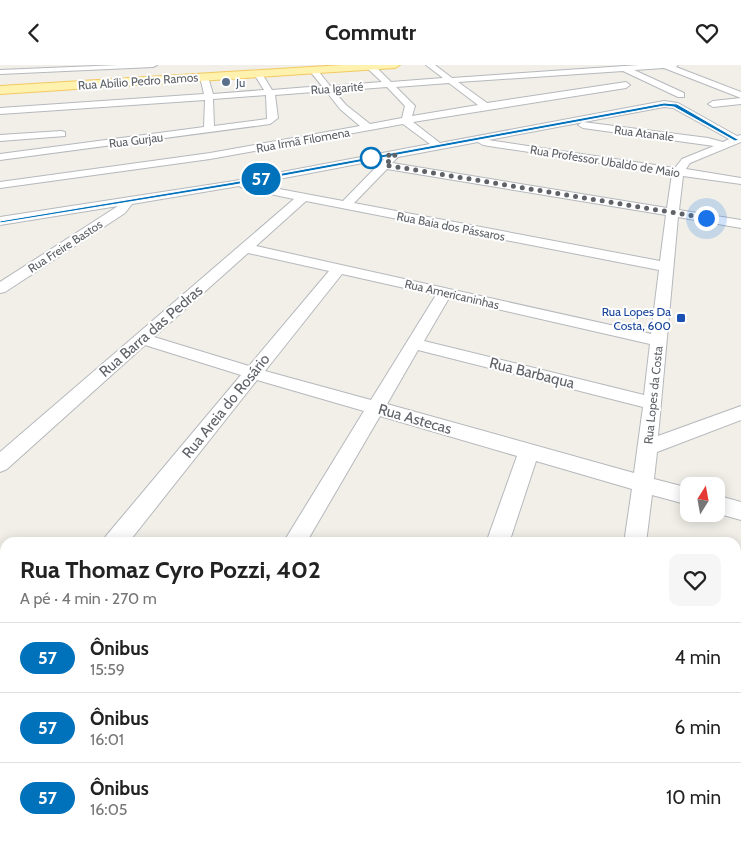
<!DOCTYPE html>
<html lang="pt">
<meta charset="utf-8">
<style>
body{margin:0;font-family:Cabin,sans-serif;background:#f6f6f6;color:#222;height:100vh;display:flex;flex-direction:column;font-size:19px;white-space:nowrap}
*{box-sizing:border-box;margin:0}
p{font-size:16px;color:#767676}
.icon{flex:none;width:28px;height:28px;fill:none;stroke:currentColor;stroke-width:2;stroke-linecap:round;stroke-linejoin:round}
.map{position:relative;flex:1;overflow:hidden}
.panel{position:absolute;left:0px;top:472px;width:741px;height:306px;display:flex;flex-direction:column;background:#fff;border-radius:15px 15px 0 0;box-shadow:0 2px 12px #0003}
.panel>*{flex:none}
.badge{padding:0 10px;border-radius:16px;font-size:18px;line-height:32px}
.needle{width:32px;rotate:11deg}
.buttons{position:absolute;left:680px;top:412px;display:grid;gap:10px}
.buttons a{display:grid;place-items:center;width:45px;height:45px;border-radius:10px;background:#fff;box-shadow:0 2px 12px #0003;font-size:25px}
.you{position:absolute;width:25px;height:25px;margin:-12px;border:4px solid #fff;border-radius:50%;background:#1a73e8;box-shadow:0 0 0 8px #1a73e833}
.map>.badge{position:absolute;translate:-50% -50%;box-shadow:0 0 0 2px #fff}
.round{display:grid;place-items:center;flex:none;width:52px;height:52px;border-radius:10px;background:#f6f6f6}
.headline{display:flex;align-items:center;justify-content:space-between;height:85px;padding:0 20px}
h1{font-size:24px;font-weight:700;line-height:38px}
ul{padding:0;list-style:none}
li{display:flex;align-items:center;gap:15px;height:70px;padding:0 20px;border-top:1px solid #e0e0e0}
li div{flex:1}
li b{display:block;font-size:19px}
li em{font-style:normal}
li .badge{min-width:55px;font-weight:700;text-align:center}
header{display:flex;justify-content:space-between;align-items:center;height:65px;padding:0 20px;background:#fff;font-size:22px;font-weight:700}
.map>svg:first-child{display:block}
.lines{fill:none;stroke-linecap:round;stroke-linejoin:round}
.minor-casing{stroke:#b5b8bc;stroke-width:2}
.primary-casing{stroke:#f2c960;stroke-width:2}
.minor{fill:#fff;fill-rule:evenodd}
.primary{fill:#fff2af;fill-rule:evenodd}
.line{fill:#0072bc;stroke:#fff}
.walk{stroke:#5f6368;stroke-width:5;stroke-dasharray:0 9}
.service-dot{fill:#5c6f8a;stroke:#fff;stroke-width:2}
.stop-dot{fill:#fff;stroke:#0072bc;stroke-width:2.5}
.transit-dot{fill:#1a4fb4;stroke:#fff;stroke-width:2}
.labels{text-anchor:middle;dominant-baseline:central;stroke-width:4;stroke-linejoin:round;paint-order:stroke}
.far-street-label{font-size:12px;fill:#5f6368;stroke:#fff}
.far-service-label{font-size:12px;fill:#4e5e75;stroke:#fff;text-anchor:start}
.far-transit-label{font-size:12px;fill:#164399;stroke:#fff;text-anchor:end}
.street-label{font-size:15px;fill:#5f6368;stroke:#fff}
</style>
<header><svg class="icon" aria-label="back" viewBox="0 0 24 24"><path d="M15 5l-7 7 7 7"/></svg>Commutr<svg class="icon" aria-label="heart" viewBox="0 0 24 24"><path d="M12 20l-8-8c-3-5 5-10 8-4 3-6 11-1 8 4z"/></svg></header>
<div class="map">
<svg width="741" height="778" viewBox="0 0 741 778">
<rect width="100%" height="100%" fill="#f1efe8"/>
<g class="lines">
<g class="minor-casing">
<g id="minor">
<path d="M119,0H157L153,2L0,9V5Z"/>
<path d="M369,0H374L391,17L443,13L426,0H435L452,13L639,0H678L676,2L741,27V33L664,3L634,5L684,28V32H678L623,6L458,17L487,38L626,17L630,20L626,23L413,57L440,78L664,36L678,38L737,71L741,70V77L690,98L686,104L741,113V119L683,111L679,145L741,155V163L678,152L658,371L741,341V355L657,387L654,414L689,423V440L652,430L646,478H624L632,424L536,396L509,478H486L517,391L380,351L306,478H283L364,346L257,315L128,478H103L106,471L241,310L145,280L7,404L0,407V387L294,134L245,124L239,121L132,139L125,148L5,227L0,228V217L118,141L0,160V152L234,116L430,79L403,59L210,94L0,123V117L210,88L360,61L340,44L326,26L275,30L278,53L270,59L0,95V89L204,62L205,35L0,49V43L204,29L200,12L204,10L208,12L213,29L264,25L254,9L258,7H261L272,25L322,21L309,5L313,3H316L330,21L382,17L368,4L367,2ZM449,18L478,40L412,51L415,41L396,22ZM387,22L405,41L402,53L370,59L346,40L334,26ZM266,30L267,54L214,61L213,34ZM664,42L673,43L729,74L723,77L708,73L583,57L578,60L583,63L714,81L682,94L675,103L488,75ZM478,77L483,80L672,109L667,143L392,98L398,92ZM384,94L343,136L253,119ZM387,104L666,150L660,196L354,138ZM306,136L659,205L651,269L256,181ZM248,188L329,206L249,301L154,272ZM342,209L436,230L371,335L265,306ZM449,233L650,279L644,330L424,276ZM418,285L643,342L634,408L387,339Z"/>
<path d="M741,33V39L713,42L708,39L713,36Z"/>
<path d="M61,66L65,67V71L0,76V70Z"/>
<path d="M716,430L741,437V455L716,448Z"/>
<path d="M0,508L5,510V532L0,530Z"/>
<path d="M5,595V624L0,626V597Z"/>
<path d="M529,774H568L570,778H531Z"/>
<path d="M575,774H607L606,778H574Z"/>
<rect x="692" y="774" width="32" height="4"/>
</g>
</g>
<g class="primary-casing">
<path id="primary" d="M343,0H400L395,3L0,29V21Z"/>
</g>
<use href="#minor" class="minor"/>
<use href="#primary" class="primary"/>
</g>
<path class="line" d="M664,38L677,39L739,75L735,76L674,42L664,41L234,120L0,158V156L234,117Z"/>
<g class="lines">
<path class="walk" d="M371,93L396,89L385,100L706,153"/>
</g>
<circle class="service-dot" cx="226" cy="17" r="5"/>
<circle class="stop-dot" cx="371" cy="93" r="10"/>
<rect class="transit-dot" x="676" y="248" width="10" height="10" rx="2.5"/>
<g class="labels">
<g class="far-street-label">
<text transform="translate(138 16) rotate(-4)">Rua Abílio Pedro Ramos</text>
<text transform="translate(337 23) rotate(-4)">Rua Igarité</text>
<text transform="translate(644 68) rotate(7)">Rua Atanale</text>
<text transform="translate(136 75) rotate(-7)">Rua Gurjau</text>
<text transform="translate(303 75) rotate(-10)">Rua Irmã Filomena</text>
<text transform="translate(605 96) rotate(9)">Rua Professor Ubaldo de Maio</text>
<text transform="translate(451 161) rotate(11)">Rua Baia dos Pássaros</text>
<text transform="translate(65 181) rotate(-33)">Rua Freire Bastos</text>
<text transform="translate(452 229) rotate(13)">Rua Americaninhas</text>
<text transform="translate(653 330) rotate(-84)">Rua Lopes da Costa</text>
</g>
<g class="far-service-label">
<text x="236" y="17">Ju</text>
</g>
<g class="far-transit-label">
<text x="671" y="246">Rua Lopes Da<tspan x="671" dy="14">Costa, 600</tspan></text>
</g>
<g class="street-label">
<text transform="translate(151 266) rotate(-41)">Rua Barra das Pedras</text>
<text transform="translate(532 308) rotate(14)">Rua Barbaqua</text>
<text transform="translate(226 341) rotate(-51)">Rua Areia do Rosário</text>
<text transform="translate(415 354) rotate(16)">Rua Astecas</text>
</g>
</g>
</svg>
<div class="buttons">
<a><svg class="needle" viewBox="-14 -14 28 28"><path d="M0-13l5 13h-10z" fill="#e53935"/><path d="M0 13l5-13h-10z" fill="#767676"/></svg></a>
</div>
<div class="you" style="left:706px;top:153px"></div>
<b class="badge" style="left:261px;top:114px;background:#0072bc;color:#fff">57</b>
<section class="panel">
<div class="headline"><div><h1>Rua Thomaz Cyro Pozzi, 402</h1><p>A pé · 4 min · 270 m</p></div><a class="round"><svg class="icon" aria-label="heart" viewBox="0 0 24 24"><path d="M12 20l-8-8c-3-5 5-10 8-4 3-6 11-1 8 4z"/></svg></a></div>
<ul>
<li><span class="badge" style="background:#0072bc;color:#fff">57</span><div><b>Ônibus</b><p>15:59</p></div><em>4 min</em></li>
<li><span class="badge" style="background:#0072bc;color:#fff">57</span><div><b>Ônibus</b><p>16:01</p></div><em>6 min</em></li>
<li><span class="badge" style="background:#0072bc;color:#fff">57</span><div><b>Ônibus</b><p>16:05</p></div><em>10 min</em></li>
</ul>
</section>
</div>
